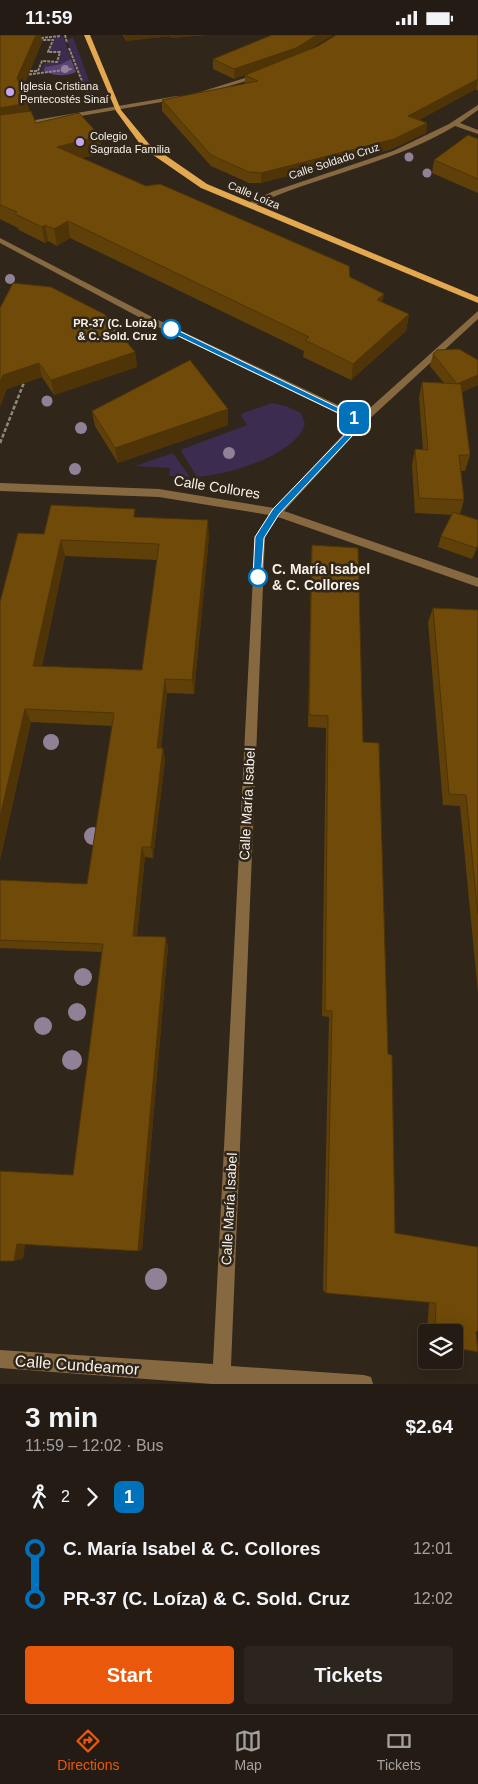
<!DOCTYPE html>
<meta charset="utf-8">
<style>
body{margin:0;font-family:Helvetica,sans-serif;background:#2c251d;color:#f1f3f6;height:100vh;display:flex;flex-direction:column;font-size:19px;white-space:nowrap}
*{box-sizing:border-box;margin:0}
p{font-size:16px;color:#a3a1a0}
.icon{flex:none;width:28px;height:28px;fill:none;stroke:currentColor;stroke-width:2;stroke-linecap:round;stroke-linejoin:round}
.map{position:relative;height:1349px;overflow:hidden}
.panel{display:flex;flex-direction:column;background:#241c14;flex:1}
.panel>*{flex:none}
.badge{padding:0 10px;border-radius:8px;font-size:18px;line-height:32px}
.buttons{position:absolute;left:418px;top:1289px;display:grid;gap:10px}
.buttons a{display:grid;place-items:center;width:45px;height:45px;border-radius:5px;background:#241c14;box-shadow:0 5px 20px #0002,0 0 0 1px #413a34;font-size:25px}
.map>.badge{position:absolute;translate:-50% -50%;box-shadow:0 0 0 2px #fff}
.legs{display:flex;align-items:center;gap:8px;height:55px;padding:0 25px;font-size:16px}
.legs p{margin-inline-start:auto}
.overview{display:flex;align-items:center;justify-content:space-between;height:85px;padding:0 25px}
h1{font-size:28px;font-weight:700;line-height:38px}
.primary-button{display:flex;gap:10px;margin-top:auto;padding:10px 25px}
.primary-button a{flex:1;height:58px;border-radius:5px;background:#ea580c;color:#fff;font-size:20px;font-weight:700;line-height:58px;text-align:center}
.primary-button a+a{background:#2c251d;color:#f1f3f6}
ul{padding:0 25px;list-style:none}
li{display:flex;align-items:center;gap:18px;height:50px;font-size:19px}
li i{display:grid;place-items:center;width:8px;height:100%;margin:0 6px;background:currentColor}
li i::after{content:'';width:12px;height:12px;margin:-6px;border:4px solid;border-radius:50%;background:#241c14}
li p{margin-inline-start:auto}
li:first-child i{background:linear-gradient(#0000 50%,currentColor 0)}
li:last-child i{background:linear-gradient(currentColor 50%,#0000 0)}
.status{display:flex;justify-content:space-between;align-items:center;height:35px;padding:0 25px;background:#241c14;direction:ltr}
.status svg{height:14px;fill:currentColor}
.tab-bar{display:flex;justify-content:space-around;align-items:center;height:70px;border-top:1px solid #413a34;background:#241c14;font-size:14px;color:#a3a1a0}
.tab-bar a{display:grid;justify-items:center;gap:2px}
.tab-bar .on{color:#ea580c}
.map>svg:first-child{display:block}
.green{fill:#3c2c4f}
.forest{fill:#5b4277}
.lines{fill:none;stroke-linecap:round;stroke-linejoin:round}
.path-far1{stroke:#90887e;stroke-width:2;stroke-dasharray:3 1;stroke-linecap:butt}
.path{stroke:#90887e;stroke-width:2.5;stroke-dasharray:4 2;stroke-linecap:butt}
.street{fill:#866941;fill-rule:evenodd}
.primary{fill:#e4a950;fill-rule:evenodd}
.tree{fill:#918197}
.wall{fill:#5f4008;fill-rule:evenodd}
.shaded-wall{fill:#4e3406}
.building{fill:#6f4a09;stroke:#4e3406;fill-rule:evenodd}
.line-1{fill:#0072bc;stroke:#fff}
.poi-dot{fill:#c7a6ef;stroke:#30261a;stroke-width:2}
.stop-1-dot{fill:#fff;stroke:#0072bc;stroke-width:2.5}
.labels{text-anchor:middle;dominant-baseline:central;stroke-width:5;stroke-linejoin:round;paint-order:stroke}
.far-poi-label{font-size:11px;fill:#f8f2ea;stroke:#30261a;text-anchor:start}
.far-street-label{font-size:11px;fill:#f8f2ea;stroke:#30261a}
.far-stop-label{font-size:11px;font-weight:bold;fill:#f8f2ea;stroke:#30261a;text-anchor:end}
.street-label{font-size:14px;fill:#f8f2ea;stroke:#30261a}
.stop-label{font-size:14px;font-weight:bold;fill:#f8f2ea;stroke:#30261a;text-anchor:start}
.near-street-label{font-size:16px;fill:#f8f2ea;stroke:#30261a}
</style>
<div class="status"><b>11:59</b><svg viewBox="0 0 49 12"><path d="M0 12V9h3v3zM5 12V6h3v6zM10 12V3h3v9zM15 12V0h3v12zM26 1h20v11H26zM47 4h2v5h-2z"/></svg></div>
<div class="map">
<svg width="478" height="1349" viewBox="0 0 478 1349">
<rect width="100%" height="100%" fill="#30261a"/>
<g class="green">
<path d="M63,1L71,24L61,29L48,31L44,36L0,41L9,36L40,37L44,28L58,27L61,17L49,16L54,5L51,4Z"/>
<path d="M73,2L94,59H88L67,5Z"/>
<path d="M272,368L286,371L301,378L305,389C295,421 227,440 197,442L181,416L183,414L247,390L241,381L243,378Z"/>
<path d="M173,418L190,442L169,441L170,433L135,431Z"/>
</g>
<path class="forest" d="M71,24L76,37C66,42 54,41 44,36L45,32L61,29Z"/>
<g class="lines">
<g class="path-far1">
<path d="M65,0L67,8"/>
<path d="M41,3L61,1"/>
<path d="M69,13L87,59"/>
<path d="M26,36H38L42,26L57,27L60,17H48L53,5H38"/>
<path d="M25,40L72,34"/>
</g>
<path class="path" d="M0,408L25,345"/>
<g class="street">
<path d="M261,38L264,40L263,41L199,60L194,59Z"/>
<path d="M177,61L179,62V64L0,95V91Z"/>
<path d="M478,70V75L460,88L478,95V99L455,91C400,124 337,137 278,160C269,163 251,176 243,170L274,156L393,116L449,89Z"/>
<path d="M0,203L156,284L361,381L478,276V284L365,388L284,476L478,543V552L278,482L265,502L231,1331L364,1340L371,1342L373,1349H212L0,1333V1315L213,1329L255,502L269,480L159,462L0,456V448L159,454L274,473L355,387L150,288L0,208Z"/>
</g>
<path class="primary" d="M84,0H90L121,75L149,109L207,149L478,262V268L201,153L143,113L116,76Z"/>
</g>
<g class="tree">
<circle cx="65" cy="34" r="4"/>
<circle cx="409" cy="122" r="4.5"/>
<circle cx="427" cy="138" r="4.5"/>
<circle cx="10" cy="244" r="5"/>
<circle cx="47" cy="366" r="5.5"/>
<circle cx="81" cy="393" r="6"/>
<circle cx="229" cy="418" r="6"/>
<circle cx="75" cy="434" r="6"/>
<circle cx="51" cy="707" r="8"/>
<circle cx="93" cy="801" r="9"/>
<circle cx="83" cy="942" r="9"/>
<circle cx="77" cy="977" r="9"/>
<circle cx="43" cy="991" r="9"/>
<circle cx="72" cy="1025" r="10"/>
<circle cx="156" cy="1244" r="11"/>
</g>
<g class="wall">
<path d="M0,0H41L42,7L22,55L29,76L36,88L102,118L82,123L350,242L384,259L382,268L409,279L406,296L351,345L303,322L304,316L70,203L57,211L48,206L45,208L19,195L18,193L0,184Z"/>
<path d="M123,0H206L171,3L170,1L126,6Z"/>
<path d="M272,0H333L307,16L478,0V56L476,54L419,85L427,88L426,98L392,114L261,148H249L211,131L162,76V65L245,49V40L234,44L213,34V24Z"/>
<path d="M478,104V158L432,138L434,125Z"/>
<path d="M0,273L135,317L137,332L54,360L42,342L7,354Z"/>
<path d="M433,319L478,325V350L462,357L470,420L465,436H461L464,465L460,479L478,485V512L472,524L438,512L441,501L452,480L415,478L412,430L415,414H423L419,363L422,347L444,348L430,331Z"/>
<path d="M228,374V390L118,428L95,391L92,376Z"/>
<path d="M137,482L209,501L194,659L167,658L161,713H163L165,726L153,823L145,822L137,901L168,911L142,1214L138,1216L25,1209L23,1224L0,1226L73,1140L102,917L0,913V845L87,849L112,691L31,687L0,825V567L44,499ZM65,521L157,525L142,635L42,631Z"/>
<path d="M312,510L363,707L388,1019L395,1198L454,1298H427L429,1267L326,1258L323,1255L329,982L322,981L326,693L308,692L311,525Z"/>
<path d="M433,573L478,575V958L460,771L443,770L428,587Z"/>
</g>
<g class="shaded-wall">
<path d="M36,0H41L42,7L20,59L17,43Z"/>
<path d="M125,0H170V1L126,6Z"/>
<path d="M171,0H206L171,3Z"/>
<path d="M317,0H333L295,23L234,44V34Z"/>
<path d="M478,44L476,54L407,91L408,81Z"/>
<path d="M28,68L31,84L0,89V73Z"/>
<path d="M427,88L426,98L392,114L261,148V138Z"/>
<path d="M100,101L102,118L60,129L57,112Z"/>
<path d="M68,186L70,203L57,211L54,194Z"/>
<path d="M45,190L48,206L45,208L42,192Z"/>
<path d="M384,259L381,275L377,265Z"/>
<path d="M409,279L406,296L351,345L353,329Z"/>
<path d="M135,317L137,332L54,360L51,345Z"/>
<path d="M39,328L42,342L7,354L0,372V348L3,340Z"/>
<path d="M478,340V350L454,361L457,349Z"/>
<path d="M228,374V390L118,428L115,413Z"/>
<path d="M208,485L209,501L194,659L192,645Z"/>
<path d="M61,505L65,521L39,645L33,631Z"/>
<path d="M478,510V512L472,524L476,513Z"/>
<path d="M165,644L167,658L159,726L157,713Z"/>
<path d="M25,674L31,687L0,825V782Z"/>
<path d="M163,713L165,726L153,823L151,812Z"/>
<path d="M142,812L145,822L136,909L133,901Z"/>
<path d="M166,902L168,911L142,1214L138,1216Z"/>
<path d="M25,1207L23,1224L14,1226L17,1209Z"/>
</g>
<g class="building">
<path d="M0,0H36L17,43L28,68L0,73Z"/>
<path d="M272,0H317L296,13L234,34L213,24Z"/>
<path d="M336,0H478V44L408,81L427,88L394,104L261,138L249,137L211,120L162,65L258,46L245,40L318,11Z"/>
<path d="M31,76L36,88L79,78L100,101L57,112L146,151L160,149L349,231L350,242L384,259L377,265L409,279L353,329L305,305L309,302L68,186L54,194L45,190L42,192L15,179L17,177L0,170V80Z"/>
<path d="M468,100L478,104V144L434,125Z"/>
<path d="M13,248L51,252L104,279L135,317L51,345L39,328L3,340L0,348V273Z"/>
<path d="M459,314L478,325V340L457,349L433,319L437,315Z"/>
<path d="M190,325L228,374L115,413L92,376Z"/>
<path d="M422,347L461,349L470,420H459L464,465L419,463L415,414L428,415Z"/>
<path d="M51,470L135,474L134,482L208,485L192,645L165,644L157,713H163L151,812H142L133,901L166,902L138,1216L17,1209L14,1226H0V1136L73,1140L103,909L0,905V845L87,849L114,678L25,674L0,782V567L18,498L44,499ZM61,505L159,509L142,635L33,631Z"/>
<path d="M453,477L478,485V510L476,513L441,501Z"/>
<path d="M312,510L358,513L363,707L379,708L388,1019L392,1020L395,1198L478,1212V1295L476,1297L478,1317L454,1313V1298H435L436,1268L326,1258L332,976H325L328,681L309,680Z"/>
<path d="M433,573L478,575V880L466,760L449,759Z"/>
</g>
<path class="line-1" d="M168,293H173L366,386L279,479L264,503L261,544L258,545L253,542L255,502L273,474L357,387L168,296Z"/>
<g class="poi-dot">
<circle cx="10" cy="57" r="5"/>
<circle cx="80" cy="107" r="5"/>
</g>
<g class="stop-1-dot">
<circle cx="171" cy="294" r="9"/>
<circle cx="258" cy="542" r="9"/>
</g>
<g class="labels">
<g class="far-poi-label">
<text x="20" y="51">Iglesia Cristiana<tspan x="20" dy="13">Pentecostés Sinaí</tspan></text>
<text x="90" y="101">Colegio<tspan x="90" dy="13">Sagrada Familia</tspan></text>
</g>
<g class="far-street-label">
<text transform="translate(334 126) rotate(-18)">Calle Soldado Cruz</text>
<text transform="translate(254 160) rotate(23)">Calle Loíza</text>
</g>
<g class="far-stop-label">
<text x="157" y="288">PR-37 (C. Loíza)<tspan x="157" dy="13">&amp; C. Sold. Cruz</tspan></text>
</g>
<g class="street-label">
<text transform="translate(217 452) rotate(9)">Calle Collores</text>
<text transform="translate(247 769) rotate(-87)">Calle María Isabel</text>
<text transform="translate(229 1174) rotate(-87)">Calle María Isabel</text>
</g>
<g class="stop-label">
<text x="272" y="534">C. María Isabel<tspan x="272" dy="16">&amp; C. Collores</tspan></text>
</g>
<g class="near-street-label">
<text transform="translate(77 1330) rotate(4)">Calle Cundeamor</text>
</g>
</g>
</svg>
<div class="buttons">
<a><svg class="icon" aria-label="layers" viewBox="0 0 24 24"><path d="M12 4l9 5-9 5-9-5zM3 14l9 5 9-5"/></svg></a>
</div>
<b class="badge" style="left:354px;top:383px;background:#0072bc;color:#fff">1</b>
</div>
<section class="panel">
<div class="overview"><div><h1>3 min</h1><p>11:59 – 12:02 · Bus</p></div><b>$2.64</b></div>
<div class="legs"><svg class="icon" aria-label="walk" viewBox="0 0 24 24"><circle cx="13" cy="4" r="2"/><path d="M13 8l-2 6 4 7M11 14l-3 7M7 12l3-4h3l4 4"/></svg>2<svg class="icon" aria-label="forward" viewBox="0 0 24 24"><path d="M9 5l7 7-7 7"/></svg><b class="badge" style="background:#0072bc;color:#fff">1</b></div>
<ul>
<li><i style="color:#0072bc"></i><b>C. María Isabel &amp; C. Collores</b><p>12:01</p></li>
<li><i style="color:#0072bc"></i><b>PR-37 (C. Loíza) &amp; C. Sold. Cruz</b><p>12:02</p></li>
</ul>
<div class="primary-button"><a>Start</a><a>Tickets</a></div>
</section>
<nav class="tab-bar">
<a class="on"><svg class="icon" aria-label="directions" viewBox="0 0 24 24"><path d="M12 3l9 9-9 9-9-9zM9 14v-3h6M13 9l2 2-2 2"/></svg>Directions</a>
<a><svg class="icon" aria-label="map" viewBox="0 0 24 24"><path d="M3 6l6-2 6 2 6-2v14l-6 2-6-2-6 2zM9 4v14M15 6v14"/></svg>Map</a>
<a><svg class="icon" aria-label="tickets" viewBox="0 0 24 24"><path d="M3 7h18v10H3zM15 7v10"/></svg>Tickets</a>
</nav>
